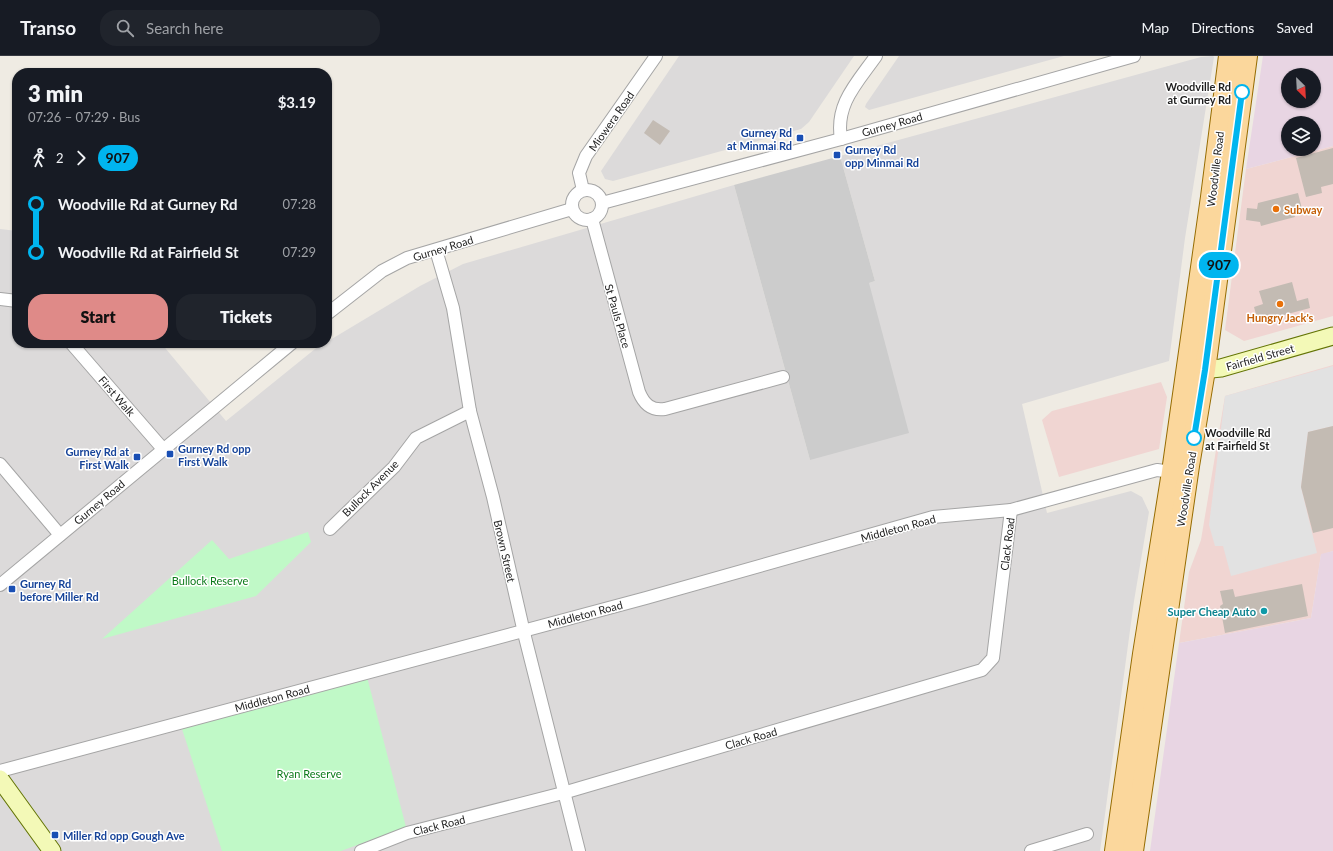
<!DOCTYPE html>
<meta charset="utf-8">
<style>
body{margin:0;font-family:Lato,sans-serif;background:#20242c;color:#f1f3f6;height:100vh;display:flex;flex-direction:column;font-size:15px;white-space:nowrap}
*{box-sizing:border-box;margin:0}
p{font-size:13px;color:#9ea1a6}
.icon{flex:none;width:22px;height:22px;fill:none;stroke:currentColor;stroke-width:2;stroke-linecap:round;stroke-linejoin:round}
.map{position:relative;flex:1;overflow:hidden}
.drawer{position:absolute;left:12px;top:12px;width:320px;height:280px;display:flex;flex-direction:column;background:#171b24;border-radius:16px;box-shadow:0 1px 3px #0004}
.drawer>*{flex:none}
.badge{padding:0 8px;border-radius:13px;font-size:14px;line-height:26px}
.needle{width:26px;rotate:156deg}
.tools{position:absolute;left:1281px;top:12px;display:grid;gap:8px}
.tools a{display:grid;place-items:center;width:40px;height:40px;border-radius:50%;background:#171b24;box-shadow:0 1px 3px #0004;font-size:20px}
.map>.badge{position:absolute;translate:-50% -50%;box-shadow:0 0 0 2px #fff}
.legs{display:flex;align-items:center;gap:6px;height:44px;padding:0 16px;font-size:13px}
.legs p{margin-inline-start:auto}
.headline{display:flex;align-items:center;justify-content:space-between;height:68px;padding:0 16px}
h1{font-size:22px;font-weight:800;line-height:30px}
.cta{display:flex;gap:8px;margin-top:auto;padding:8px 16px}
.cta a{flex:1;height:46px;border-radius:16px;background:#df8a88;color:#111;font-size:16px;font-weight:800;line-height:46px;text-align:center}
.cta a+a{background:#20242c;color:#f1f3f6}
ul{padding:0 16px;list-style:none}
li{display:flex;align-items:center;gap:14px;height:48px;font-size:15px}
li i{display:grid;place-items:center;width:6px;height:100%;margin:0 5px;background:currentColor}
li i::after{content:'';width:10px;height:10px;margin:-5px;border:3px solid;border-radius:50%;background:#171b24}
li p{margin-inline-start:auto}
li:first-child i{background:linear-gradient(#0000 50%,currentColor 0)}
li:last-child i{background:linear-gradient(currentColor 50%,#0000 0)}
header{display:flex;align-items:center;gap:24px;box-sizing:border-box;height:56px;padding:0 20px;background:#171b24;border-bottom:1px solid #363941}
header strong{font-size:19px}
nav{display:flex;gap:22px;margin-inline-start:auto;font-size:14px}
.search{width:280px;height:36px;background:#20242c;display:flex;align-items:center;gap:10px;box-sizing:border-box;padding:0 14px;border-radius:16px;color:#9ea1a6;font-size:15px}
.map>svg:first-child{display:block}
.residential{fill:#dcdada}
.commercial{fill:#f0d5d2}
.industrial{fill:#e8d5e3;fill-rule:evenodd}
.religious{fill:#ccc}
.park{fill:#c0f9c7}
.parking{fill:#e2e2e2}
.building{fill:#c3bbb3}
.lines{fill:none;stroke-linecap:round;stroke-linejoin:round}
.street-casing{stroke:#a5a5a5;stroke-width:14}
.secondary-casing{stroke:#637405;stroke-width:19}
.primary-casing{stroke:#966c01;stroke-width:22}
.street{stroke:#fff;stroke-width:12}
.secondary{stroke:#f3f9b7;stroke-width:17}
.primary{stroke:#fbd79c;stroke-width:20}
.line-1-casing{stroke:#fff;stroke-width:9}
.line-1{stroke:#00b5ef;stroke-width:6}
.stop-1-dot{fill:#fff;stroke:#00b5ef;stroke-width:2}
.transit-dot{fill:#1a4fb4;stroke:#fff;stroke-width:1.5}
.food-dot{fill:#e8710a;stroke:#fff;stroke-width:1.5}
.culture-dot{fill:#0f9aa8;stroke:#fff;stroke-width:1.5}
.labels{text-anchor:middle;dominant-baseline:central;stroke-width:3;stroke-linejoin:round;paint-order:stroke}
.stop-label{font-size:11px;font-weight:bold;fill:#1e1e1e;stroke:#fff;text-anchor:end}
.street-label{font-size:11px;fill:#1e1e1e;stroke:#fff}
.transit-label{font-size:11px;font-weight:bold;fill:#164399;stroke:#fff;text-anchor:start}
.food-label{font-size:11px;font-weight:bold;fill:#c56008;stroke:#fff;text-anchor:start}
.park-label{font-size:11px;fill:#0c7b1a;stroke:#fff}
.culture-label{font-size:11px;font-weight:bold;fill:#0d838f;stroke:#fff;text-anchor:end}
</style>
<header>
<strong>Transo</strong>
<div class="search"><svg class="icon" aria-label="search" viewBox="0 0 24 24"><circle cx="10" cy="10" r="6"/><path d="M15 15l6 6"/></svg>Search here</div>
<nav><a>Map</a><a>Directions</a><a>Saved</a></nav>
</header>
<div class="map">
<svg width="1333" height="795" viewBox="0 0 1333 795">
<rect width="100%" height="100%" fill="#efebe3"/>
<g class="residential">
<path d="M679,0H854L809,66L801,73L613,125L605,123L601,115Z"/>
<path d="M899,0H1064L869,54L865,51L866,48Z"/>
<path d="M1213,0L1214,1L1185,182L1169,305L1022,348L1047,457L1131,435L1142,441L1149,456L1134,545L1100,795H0V173L17,175V287H161L226,365L315,293L420,230L463,208L734,129L810,404L869,227L875,225L840,100L1201,1Z"/>
</g>
<g class="commercial">
<path d="M1333,90V260L1244,285L1225,274L1246,113Z"/>
<path d="M1333,309V495L1321,499L1311,562L1179,587L1189,516L1201,484L1225,340Z"/>
<path d="M1161,326L1167,341L1159,393L1059,421L1042,364L1052,355Z"/>
</g>
<g class="industrial">
<path d="M1263,0H1333V90L1246,113ZM1288,19H1314V45H1288ZM1288,67H1314V93H1288Z"/>
<path d="M1333,495V795H1150L1179,587L1311,562L1321,498Z"/>
</g>
<path class="religious" d="M840,100L875,225L869,227L909,377L810,404L734,129Z"/>
<g class="park">
<path d="M308,476L311,486L256,540L102,583L212,484L229,503Z"/>
<path d="M367,621L406,771L341,795H222L181,670Z"/>
</g>
<path class="parking" d="M1333,310V370L1308,376L1301,431L1317,497L1231,520L1223,490H1215L1209,469L1225,340Z"/>
<g class="building">
<path d="M653,64L670,75L660,89L644,77Z"/>
<path d="M1333,92V128L1321,131L1322,137L1306,141L1296,102Z"/>
<path d="M1298,137L1302,153L1293,155L1295,161L1261,170L1260,166L1246,164L1247,152L1257,153L1258,147Z"/>
<path d="M1292,226L1297,245L1308,242L1310,252L1258,266L1254,251L1263,248L1259,235Z"/>
<path d="M1333,370V472L1313,477L1301,431L1308,376Z"/>
<path d="M1302,528L1308,560L1225,577L1220,550L1223,548L1220,535L1233,533L1235,541Z"/>
</g>
<g class="lines">
<g class="street-casing">
<g id="street">
<path d="M841,83C835,48 857,27 876,0"/>
<circle cx="587" cy="149" r="15"/>
<path d="M583,134L579,117L586,100L656,0"/>
<path d="M602,147L841,83L1134,0"/>
<path d="M592,163L639,336C644,348 651,355 665,353L783,321"/>
<path d="M436,194L453,252L470,355L493,441L525,581L579,795"/>
<path d="M0,243L17,245"/>
<path d="M327,258L382,215L407,202L572,153"/>
<path d="M71,287L163,393"/>
<path d="M0,408L60,479"/>
<path d="M330,473L394,411L416,382L470,355"/>
<path d="M0,529L292,287"/>
<path d="M0,715L646,542L933,461L1011,454L1157,414L1172,416"/>
<path d="M361,795L407,777L563,737L982,614L993,602L1011,454"/>
<path d="M1031,795L1087,778"/>
</g>
</g>
<g class="secondary-casing">
<g id="secondary">
<path d="M1192,315L1221,312L1333,280"/>
<path d="M0,723L52,795"/>
</g>
</g>
<g class="primary-casing">
<g id="primary">
<path d="M1115,795L1143,598L1172,416L1211,141L1229,0"/>
<path d="M1133,795L1189,410L1205,314L1247,0"/>
</g>
</g>
<use href="#street" class="street"/>
<use href="#secondary" class="secondary"/>
<use href="#primary" class="primary"/>
</g>
<g class="lines">
<g class="line-1-casing">
<path id="line-1" d="M1194,382L1205,314L1242,36"/>
</g>
<use href="#line-1" class="line-1"/>
</g>
<g class="stop-1-dot">
<circle cx="1242" cy="36" r="7"/>
<circle cx="1194" cy="382" r="7"/>
</g>
<g class="transit-dot">
<rect x="796" y="78" width="8" height="8" rx="2"/>
<rect x="833" y="95" width="8" height="8" rx="2"/>
<rect x="166" y="394" width="8" height="8" rx="2"/>
<rect x="133" y="397" width="8" height="8" rx="2"/>
<rect x="8" y="529" width="8" height="8" rx="2"/>
<rect x="51" y="775" width="8" height="8" rx="2"/>
</g>
<g class="food-dot">
<circle cx="1276" cy="153" r="4"/>
<circle cx="1280" cy="248" r="4"/>
</g>
<circle class="culture-dot" cx="1264" cy="555" r="4"/>
<g class="labels">
<g class="stop-label">
<text x="1231" y="30">Woodville Rd<tspan x="1231" dy="13">at Gurney Rd</tspan></text>
<text x="1205" y="376" text-anchor="start">Woodville Rd<tspan x="1205" dy="13">at Fairfield St</tspan></text>
</g>
<g class="street-label">
<text transform="translate(611 65) rotate(-55)">Miowera Road</text>
<text transform="translate(892 68) rotate(-16)">Gurney Road</text>
<text transform="translate(1215 113) rotate(-83)">Woodville Road</text>
<text transform="translate(443 192) rotate(-17)">Gurney Road</text>
<text transform="translate(618 260) rotate(74)">St Pauls Place</text>
<text transform="translate(1260 301) rotate(-16)">Fairfield Street</text>
<text transform="translate(117 340) rotate(49)">First Walk</text>
<text transform="translate(370 432) rotate(-45)">Bullock Avenue</text>
<text transform="translate(1186 433) rotate(-81)">Woodville Road</text>
<text transform="translate(99 446) rotate(-40)">Gurney Road</text>
<text transform="translate(898 472) rotate(-15)">Middleton Road</text>
<text transform="translate(1007 488) rotate(-83)">Clack Road</text>
<text transform="translate(505 495) rotate(77)">Brown Street</text>
<text transform="translate(585 558) rotate(-15)">Middleton Road</text>
<text transform="translate(272 642) rotate(-15)">Middleton Road</text>
<text transform="translate(751 682) rotate(-16)">Clack Road</text>
<text transform="translate(439 769) rotate(-14)">Clack Road</text>
</g>
<g class="transit-label">
<text x="792" y="76" text-anchor="end">Gurney Rd<tspan x="792" dy="13">at Minmai Rd</tspan></text>
<text x="845" y="93">Gurney Rd<tspan x="845" dy="13">opp Minmai Rd</tspan></text>
<text x="178" y="392">Gurney Rd opp<tspan x="178" dy="13">First Walk</tspan></text>
<text x="129" y="395" text-anchor="end">Gurney Rd at<tspan x="129" dy="13">First Walk</tspan></text>
<text x="20" y="527">Gurney Rd<tspan x="20" dy="13">before Miller Rd</tspan></text>
<text x="63" y="779">Miller Rd opp Gough Ave</text>
</g>
<g class="food-label">
<text x="1284" y="153">Subway</text>
<text x="1280" y="261" text-anchor="middle">Hungry Jack's</text>
</g>
<g class="park-label">
<text x="210" y="524">Bullock Reserve</text>
<text x="309" y="717">Ryan Reserve</text>
</g>
<g class="culture-label">
<text x="1256" y="555">Super Cheap Auto</text>
</g>
</g>
</svg>
<div class="tools">
<a><svg class="needle" viewBox="-14 -14 28 28"><path d="M0-13l5 13h-10z" fill="#e53935"/><path d="M0 13l5-13h-10z" fill="#9ea1a6"/></svg></a>
<a><svg class="icon" aria-label="layers" viewBox="0 0 24 24"><path d="M12 4l9 5-9 5-9-5zM3 14l9 5 9-5"/></svg></a>
</div>
<b class="badge" style="left:1219px;top:209px;background:#00b5ef;color:#111">907</b>
<section class="drawer">
<div class="headline"><div><h1>3 min</h1><p>07:26 – 07:29 · Bus</p></div><b>$3.19</b></div>
<div class="legs"><svg class="icon" aria-label="walk" viewBox="0 0 24 24"><circle cx="13" cy="4" r="2"/><path d="M13 8l-2 6 4 7M11 14l-3 7M7 12l3-4h3l4 4"/></svg>2<svg class="icon" aria-label="forward" viewBox="0 0 24 24"><path d="M9 5l7 7-7 7"/></svg><b class="badge" style="background:#00b5ef;color:#111">907</b></div>
<ul>
<li><i style="color:#00b5ef"></i><b>Woodville Rd at Gurney Rd</b><p>07:28</p></li>
<li><i style="color:#00b5ef"></i><b>Woodville Rd at Fairfield St</b><p>07:29</p></li>
</ul>
<div class="cta"><a>Start</a><a>Tickets</a></div>
</section>
</div>
